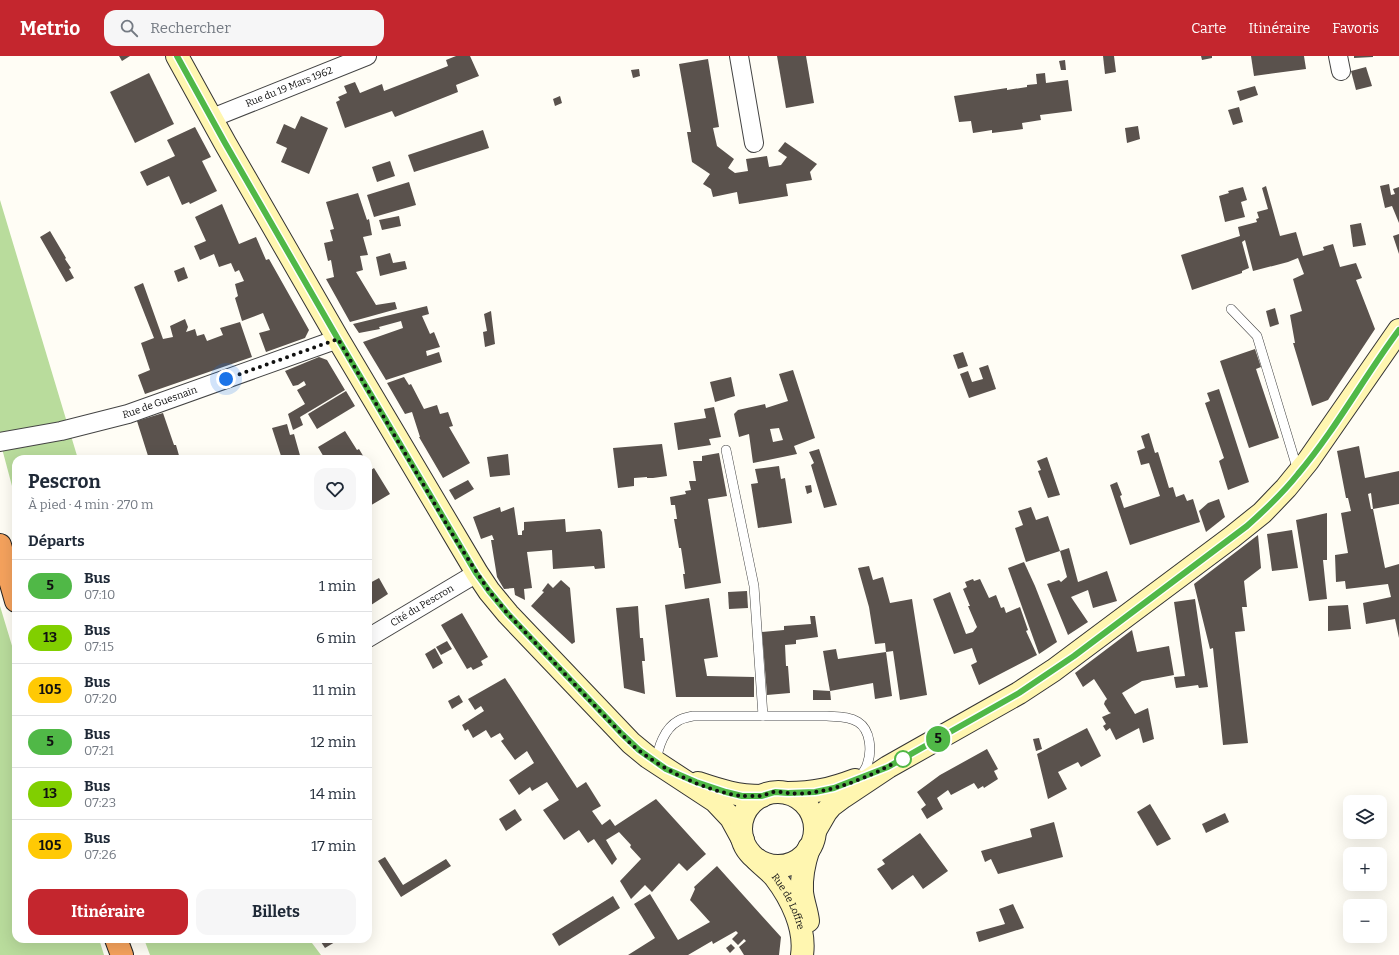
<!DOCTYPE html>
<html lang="fr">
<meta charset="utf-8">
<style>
body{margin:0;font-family:Bitter,serif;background:#f6f6f7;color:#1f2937;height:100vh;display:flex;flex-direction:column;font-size:15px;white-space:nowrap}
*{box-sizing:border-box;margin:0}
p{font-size:13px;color:#747a83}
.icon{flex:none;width:22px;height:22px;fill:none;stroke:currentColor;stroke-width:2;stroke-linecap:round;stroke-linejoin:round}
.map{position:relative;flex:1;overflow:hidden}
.drawer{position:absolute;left:12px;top:399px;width:360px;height:488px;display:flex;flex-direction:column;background:#fff;border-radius:12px;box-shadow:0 4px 16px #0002}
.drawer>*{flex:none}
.badge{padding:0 8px;border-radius:13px;font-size:14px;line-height:26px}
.buttons{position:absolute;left:1343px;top:739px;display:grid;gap:8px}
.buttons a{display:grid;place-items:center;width:44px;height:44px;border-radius:8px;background:#fff;box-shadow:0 4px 16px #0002;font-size:20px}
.you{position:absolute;width:20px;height:20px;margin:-10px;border:3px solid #fff;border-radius:50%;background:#1a73e8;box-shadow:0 0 0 6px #1a73e833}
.map>.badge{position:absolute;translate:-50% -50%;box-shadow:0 0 0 2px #fff}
h2{padding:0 16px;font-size:15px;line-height:36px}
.round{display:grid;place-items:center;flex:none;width:42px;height:42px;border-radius:12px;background:#f6f6f7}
.head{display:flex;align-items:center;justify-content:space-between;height:68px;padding:0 16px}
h1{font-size:19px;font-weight:700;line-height:30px}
.button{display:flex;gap:8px;margin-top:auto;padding:8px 16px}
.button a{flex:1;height:46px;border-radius:12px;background:#c4262e;color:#fff;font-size:16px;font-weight:700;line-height:46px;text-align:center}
.button a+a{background:#f6f6f7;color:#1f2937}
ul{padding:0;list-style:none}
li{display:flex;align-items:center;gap:12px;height:52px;padding:0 16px;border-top:1px solid #e0e1e3}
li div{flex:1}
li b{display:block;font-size:15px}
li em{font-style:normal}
li .badge{min-width:44px;font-weight:700;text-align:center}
header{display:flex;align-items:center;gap:24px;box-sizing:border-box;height:56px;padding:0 20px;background:#c4262e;color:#fff}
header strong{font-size:19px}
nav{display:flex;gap:22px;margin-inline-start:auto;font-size:14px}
.search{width:280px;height:36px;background:#f6f6f7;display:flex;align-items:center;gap:10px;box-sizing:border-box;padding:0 14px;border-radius:12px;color:#747a83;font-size:15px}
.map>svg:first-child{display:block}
.forest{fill:#b9dc9c}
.building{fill:#5a524d;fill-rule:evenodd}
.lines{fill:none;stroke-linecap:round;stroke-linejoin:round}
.lane-casing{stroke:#444;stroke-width:10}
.street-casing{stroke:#444;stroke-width:20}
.secondary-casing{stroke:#333;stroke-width:24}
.highway-casing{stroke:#222;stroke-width:24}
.lane{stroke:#fff;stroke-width:9}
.street{stroke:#fff;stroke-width:18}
.secondary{stroke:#fff6b0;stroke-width:22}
.highway{stroke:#f5a25d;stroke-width:22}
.line-casing{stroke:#fff;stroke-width:9}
.line{stroke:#50b847;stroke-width:6}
.walk{stroke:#111;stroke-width:4;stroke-dasharray:0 7.2}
.stop-dot{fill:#fff;stroke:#50b847;stroke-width:2}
.labels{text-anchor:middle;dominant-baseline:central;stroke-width:4;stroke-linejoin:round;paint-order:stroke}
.street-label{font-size:10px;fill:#111;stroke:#fff}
</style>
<header>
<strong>Metrio</strong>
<div class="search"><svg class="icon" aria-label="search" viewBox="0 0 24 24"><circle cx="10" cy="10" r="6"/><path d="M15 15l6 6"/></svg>Rechercher</div>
<nav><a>Carte</a><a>Itinéraire</a><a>Favoris</a></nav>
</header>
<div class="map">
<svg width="1399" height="899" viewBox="0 0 1399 899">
<rect width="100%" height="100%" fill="#fffdf5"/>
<g class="forest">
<path d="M0,144L78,403H16V445L0,385Z"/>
<path d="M0,550L16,603V883H99L104,899H0Z"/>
<path d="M144,883H309L321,899H150Z"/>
</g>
<g class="building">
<path d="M119,0H130L122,5Z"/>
<path d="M456,0H470L479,20L456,29L458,36L395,61L392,55L345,72L336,46L340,44L338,41L347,37L344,30L355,26L360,37L382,28L384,35L448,10L446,4Z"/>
<path d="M777,0H806L814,47L786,52Z"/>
<path d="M1103,0H1114L1116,16L1105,18Z"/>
<path d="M1201,0H1212V2L1202,4Z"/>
<path d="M1251,0H1304L1306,13L1254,20Z"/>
<path d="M1354,0H1373V1L1354,2Z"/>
<path d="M708,3L719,71L713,72L717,90L734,103L728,112L735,117L748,115L746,103L767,100L769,111L781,109L787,101L778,95L785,86L817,108L810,116L812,124L786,128L788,140L739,148L737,136L713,141L711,133L703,128L710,118L692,106L687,76H691L679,8Z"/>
<path d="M1065,4L1066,14H1061L1059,5Z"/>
<path d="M1366,11L1372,30L1356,34L1351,15Z"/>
<path d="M639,13L640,20L633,22L631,14Z"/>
<path d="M149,17L174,68L135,87L110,36Z"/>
<path d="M1045,17L1046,27L1068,24L1072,55L1040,59L1041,64L1022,67L1023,73L992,77V74L973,77L971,65L959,66L954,40L1007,32V34L1027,31V29L1037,28L1036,18Z"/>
<path d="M1255,30L1258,39L1240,45L1237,35Z"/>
<path d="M560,40L562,47L555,50L553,43Z"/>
<path d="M1239,51L1243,66L1233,69L1228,54Z"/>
<path d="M301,60L328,72L309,118L281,106L287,92L276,87L284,68L295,73Z"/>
<path d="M1138,70L1140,83L1127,87L1125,72Z"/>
<path d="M195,71L211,101L202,105L217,135L190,148L189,146L182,149L169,120L147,130L140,116L175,100L167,84Z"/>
<path d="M483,74L489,92L414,116L408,99Z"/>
<path d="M390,105L395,120L377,126L372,111Z"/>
<path d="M409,126L416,149L374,161L367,139Z"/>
<path d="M1389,128L1391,139L1395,138L1393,133L1399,131V167L1392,150L1385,152L1380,130Z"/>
<path d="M1266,130L1280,180L1296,176L1303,200L1324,194L1323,191L1333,188L1340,211L1356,207L1362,222L1356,224L1375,273L1328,344L1312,350L1293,287H1295L1290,259L1302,255L1293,223L1304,218L1298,202L1288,206L1253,215L1245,184L1242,186L1249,212L1242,215V217L1192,234L1181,199L1240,180L1238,171L1257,166L1256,163L1259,162L1257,156L1268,153L1262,132Z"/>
<path d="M1243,131L1247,144L1241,146L1245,161L1225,166L1219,140L1229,137L1228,135Z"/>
<path d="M358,137L367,164L369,163L372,179L363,181L368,199L360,200L363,214L356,216L376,249L395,246L397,253L350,266L326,223L334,221L331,204L328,205L324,187L333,185L330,174L334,173L326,146Z"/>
<path d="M222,148L239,188L256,181L266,204L269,203L309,274L305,282L266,296L259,277L270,274L263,257L242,265L235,242L238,240L235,228L244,225L239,214L235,216L231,207L219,211L214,198L200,204L194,190L206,185L195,161Z"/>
<path d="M399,160L401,170L382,174L379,164Z"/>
<path d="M1361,167L1366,189L1353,191L1350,169Z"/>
<path d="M50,175L66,202L65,203L71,212L69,213L74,222L66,226L40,181Z"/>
<path d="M1399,178V198L1393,180Z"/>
<path d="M390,197L393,207L405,205L407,213L380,220L376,201Z"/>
<path d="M184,211L188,222L178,226L174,215Z"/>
<path d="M143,227L163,283L173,281L170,270L185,263L188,271L186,276L195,273L197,280L204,278L207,285L223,279L220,272L240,266L252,301L145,338L138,319L150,314L141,287L154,282L134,231Z"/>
<path d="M427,250L429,258L422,260L430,278L434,276L440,291L426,295L427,300L439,296L442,306L386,324L363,286L403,272L401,265L379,271L380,273L359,277L353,268Z"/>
<path d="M1275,252L1279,268L1270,271L1266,255Z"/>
<path d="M491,255L495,288L485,291L483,276L487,275L484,258Z"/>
<path d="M1255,293L1261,311L1256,313L1279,382L1249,392L1220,305Z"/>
<path d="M963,296L968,310L958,313L953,299Z"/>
<path d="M319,301L327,304L345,334L300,361L303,369L293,374L288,358L305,348L297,334L306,329L304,325L298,329L293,330L285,315Z"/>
<path d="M988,309L996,333L969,342L960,318L968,315L972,326L983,323L979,312Z"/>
<path d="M793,314L815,382L794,390L797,398L753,407L749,378L739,381L734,358L738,354L765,348L766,352L788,345L779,318ZM779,372L783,384L773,386L770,373Z"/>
<path d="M404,321L409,329L411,328L424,353L437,349L440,358L448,356L453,370L449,371L470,407L443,422L419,381H420L412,356L405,358L387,327Z"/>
<path d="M731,321L735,340L715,346L710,326Z"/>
<path d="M1219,333L1249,426L1228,434L1219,405L1224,402L1205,347L1210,345L1207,337Z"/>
<path d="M346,335L355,350L317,373L308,358Z"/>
<path d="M714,351L721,381L709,383L711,389L678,394L674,367L706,362L704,353Z"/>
<path d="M163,357L174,389H176L180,403H149L137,365Z"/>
<path d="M287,368L290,379L294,378L301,403H282L272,372Z"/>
<path d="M345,375L357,394L359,393L365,403H325L318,391Z"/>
<path d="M1149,377L1155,397L1158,396L1169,432L1173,431L1176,441L1184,438L1187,445L1193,443L1200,466L1130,489L1110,429L1117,426L1122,439L1120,440L1124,452L1160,440L1149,407L1141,409L1137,395L1145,392L1141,380Z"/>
<path d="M662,388L667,420L653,422H647V421L634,422V430L618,432L613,392Z"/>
<path d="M1359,390L1365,422L1399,415V448L1373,453L1371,437L1368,438L1371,453H1373L1385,512L1399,508V582L1395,563L1366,568L1363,547L1391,541L1388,528L1346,533L1345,525L1336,526L1335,499L1348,497L1341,457L1351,455L1348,442H1346L1337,395Z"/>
<path d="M819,393L837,449L824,452L811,409L814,407L809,396Z"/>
<path d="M719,397L727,440L708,443L721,527L685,533L683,518H685L681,492H679L674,463H677L675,449H671L670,441L686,438L685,435L691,434L689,425H696L693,405H702V400Z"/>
<path d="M508,398L510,419L490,421L487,401Z"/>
<path d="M1047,401L1060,439L1048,442L1038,415L1041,414L1037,405Z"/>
<path d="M368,408L371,414L374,412L390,438L368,451Z"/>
<path d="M779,410L781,423L785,422L792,467L758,472L751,428L758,427L755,413Z"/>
<path d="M468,424L474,433L455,444L449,434Z"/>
<path d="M811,429L812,436L807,438L805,430Z"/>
<path d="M1219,443L1225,461L1206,476L1199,455L1208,447Z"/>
<path d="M500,451L501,456L514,451L518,479H522V475L524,474V466L565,463L566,476L600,473L602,476L605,512L595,513L594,510L553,513L552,494L527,496L532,532L524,533L525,544L515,539L514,532L504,533L497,521L491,484H494L492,479L481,483L473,461Z"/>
<path d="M1031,451L1036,464L1048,460L1060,495L1026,506L1015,472L1023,469L1018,455Z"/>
<path d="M1327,457V504H1323L1327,543L1309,545L1296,464Z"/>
<path d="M1292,474L1298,512L1272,515L1267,478Z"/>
<path d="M1258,479L1261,512L1244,525L1247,551H1242L1245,575L1235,576L1248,687L1223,689L1213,592L1210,593L1194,528Z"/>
<path d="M1069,492L1078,526L1107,515L1117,545L1093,552L1088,534L1071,541L1088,566L1068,579L1047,528L1059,524L1061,526L1067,521L1060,495Z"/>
<path d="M1024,506L1035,530L1057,586L1039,598L1008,512Z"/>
<path d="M869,510L873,524L883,521L890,547L912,543L927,639L900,644L893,595L886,596L885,587L875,588L869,551L858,512Z"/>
<path d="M379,522L388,538L368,551V528Z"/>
<path d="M973,523L974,525L980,523L989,542L996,539L1001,552L1004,551L1006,557L1020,551L1028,574L1026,575L1037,599L979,629L971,609L977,606L972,592L954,598L933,543L950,536L966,578L973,576L977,571L968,550H970L963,533L967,531L965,526Z"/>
<path d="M561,524L570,532L575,586L572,588L531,550L544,536L542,535L548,527L553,532Z"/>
<path d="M747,535L748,552L729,553L728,536Z"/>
<path d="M709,542L718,601L704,603L707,620L754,621V641H676L665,549Z"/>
<path d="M1195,543L1208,631L1199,632L1198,629L1176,632L1174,621L1185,620L1174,546Z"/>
<path d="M1348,549L1351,573L1328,575V550Z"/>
<path d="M638,550L640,582H643L644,593L645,605H642L645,638L624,632L616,552Z"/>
<path d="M462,557L488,601L481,605L483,609L473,614L471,611L467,613L441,569Z"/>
<path d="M810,560H815L818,581L796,584V588L785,589L786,610H788L790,637L767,639L762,576L784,574V570L811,568Z"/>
<path d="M1132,574L1137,596L1169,590L1174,619L1142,625L1122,637L1135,658L1148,652L1154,683L1143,687L1139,672L1116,684L1110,672L1106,675L1103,670L1106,668L1102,661L1111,657L1109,656L1104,648L1105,645L1107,643L1094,623L1083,631L1075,617Z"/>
<path d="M447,585L452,593L441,599L436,591Z"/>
<path d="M435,592L443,607L433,613L425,598Z"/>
<path d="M836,593L838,603L886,596L892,640L875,643L873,627L830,635L823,595Z"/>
<path d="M505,622L577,732L586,726L601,750L592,755L602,769L610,763L615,770L656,743L706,798L687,815L679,807L652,836L645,829L631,843L620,825L641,803L630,791L631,789L619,776L606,784L617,803L612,809L594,783L588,787L579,774L564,784L543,754L559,744L547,726L532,735L530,731L519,739L509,724L534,707L527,695L515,704L501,685L504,683L500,677L491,682L486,674L473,682L468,673L465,675L462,669L484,655L481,650L475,654L468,643Z"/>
<path d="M813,634L830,635L831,644H813Z"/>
<path d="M459,639L463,646L452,653L448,645Z"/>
<path d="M1087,672L1101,700L1081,711L1078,706L1058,716L1067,733L1048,743L1037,698Z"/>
<path d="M1039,682L1042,693L1036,695L1033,683Z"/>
<path d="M987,693L998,713L994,715L998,723L984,732L983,730L978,733L974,727L951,739L948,734L937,742L943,753L927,763L921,753L926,749L917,736L940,719Z"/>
<path d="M1150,748L1171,783L1157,790L1137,756Z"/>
<path d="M515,753L522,764L506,775L499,763Z"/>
<path d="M1225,757L1229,766L1206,777L1202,768Z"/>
<path d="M1054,766L1063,801L998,818L991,803L985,806L981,795L1032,781L1030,773Z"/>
<path d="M920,777L948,815L923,833L913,819L892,834L877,813L885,808L882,804Z"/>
<path d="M385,801L403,829L446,803L451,810L401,841L378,805Z"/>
<path d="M717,810L781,881L779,899H744L739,891L746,885L744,883L738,889L732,883L738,877L736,875L713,888L712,885L688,899H628L655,882L634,848L650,838L678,884L710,866L690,844L695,833L694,831Z"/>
<path d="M613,840L620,852L559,890L552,878Z"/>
<path d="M1013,848L1024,872L979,886L976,876L1005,868L999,853Z"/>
<path d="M319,883H340L325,892Z"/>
<path d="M731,888L735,892L730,897L726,892Z"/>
</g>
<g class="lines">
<g class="lane-casing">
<g id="lane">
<path d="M1231,253L1257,280L1298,415"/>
<path d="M726,394L754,530L763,660"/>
<path d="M657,706C657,692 665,672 678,665C682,662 688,661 693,660H827C836,661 849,660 858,666C871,674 872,696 867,709C865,714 861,719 859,723"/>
</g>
</g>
<g class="street-casing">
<g id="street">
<path d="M739,0L754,87"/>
<path d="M1338,0L1341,15"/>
<path id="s1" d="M212,62L367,0"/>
<path id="s2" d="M0,386L61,375L128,358L338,283"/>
<path id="s3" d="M368,582L477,517"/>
</g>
</g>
<g class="secondary-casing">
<g id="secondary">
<path d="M177,0L225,87L338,283L477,517L489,535L508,558L631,687L648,701L715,745L731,762L743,784"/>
<path d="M698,727C722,735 737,740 762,740"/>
<circle cx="778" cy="773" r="37"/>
<path d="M788,737C814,737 831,733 855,724"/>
<path d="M815,775L826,756L831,750L843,741L888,711L1019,637L1054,614L1232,481L1262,457L1286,432L1308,405L1399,274"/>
<path id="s4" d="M757,804C763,810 770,815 775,821C791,842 806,872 802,899"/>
<path d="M808,865C807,855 803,846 802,836C801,821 804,807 809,792"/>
</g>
</g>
<g class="highway-casing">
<g id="highway">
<path d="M0,489L16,545"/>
<path d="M116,883L122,899"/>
</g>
</g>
<use href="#lane" class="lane"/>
<use href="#street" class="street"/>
<use href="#secondary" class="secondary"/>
<use href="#highway" class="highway"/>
</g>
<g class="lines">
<g class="line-casing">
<path id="line" d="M177,0L225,87L338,283L476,517L489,535L508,558L622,678L639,694L666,713L696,726L726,736L742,740H762L775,736L788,737L815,736L834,732L888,711L1019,637L1074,600L1247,470C1265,454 1283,437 1298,418C1336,373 1364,321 1399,274"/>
</g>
<use href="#line" class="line"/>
<path class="walk" d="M226,323L338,283L457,486L489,535L508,558L631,688C659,712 705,736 743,740C748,740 755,740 761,740C766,739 770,736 775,736C780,735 784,737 788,737C796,738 806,738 815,736C844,732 880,716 905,701L903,703"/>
</g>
<circle class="stop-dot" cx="903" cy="703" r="8"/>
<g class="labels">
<g class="street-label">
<text stroke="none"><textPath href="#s1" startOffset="83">Rue du 19 Mars 1962</textPath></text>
<text stroke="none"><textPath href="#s2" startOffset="165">Rue de Guesnain</textPath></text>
<text stroke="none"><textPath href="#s3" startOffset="63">Cité du Pescron</textPath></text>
<text stroke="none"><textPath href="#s4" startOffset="53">Rue de Loffre</textPath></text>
</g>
</g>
</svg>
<div class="buttons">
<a><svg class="icon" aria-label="layers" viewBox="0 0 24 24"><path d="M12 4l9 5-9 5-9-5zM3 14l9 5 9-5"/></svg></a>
<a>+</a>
<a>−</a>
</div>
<div class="you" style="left:226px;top:323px"></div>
<b class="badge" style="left:938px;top:683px;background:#50b847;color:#111">5</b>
<section class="drawer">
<div class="head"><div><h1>Pescron</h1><p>À pied · 4 min · 270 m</p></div><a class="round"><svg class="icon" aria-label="heart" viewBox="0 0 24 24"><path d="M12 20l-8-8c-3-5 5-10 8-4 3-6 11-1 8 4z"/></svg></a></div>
<h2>Départs</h2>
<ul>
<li><span class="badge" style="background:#50b847;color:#111">5</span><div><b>Bus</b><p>07:10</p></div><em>1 min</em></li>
<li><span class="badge" style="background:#81cf00;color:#111">13</span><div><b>Bus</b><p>07:15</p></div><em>6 min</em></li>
<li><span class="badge" style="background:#ffc904;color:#111">105</span><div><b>Bus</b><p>07:20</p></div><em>11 min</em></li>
<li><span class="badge" style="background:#50b847;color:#111">5</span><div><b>Bus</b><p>07:21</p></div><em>12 min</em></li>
<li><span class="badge" style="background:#81cf00;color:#111">13</span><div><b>Bus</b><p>07:23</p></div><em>14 min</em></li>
<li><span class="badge" style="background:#ffc904;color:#111">105</span><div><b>Bus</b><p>07:26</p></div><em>17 min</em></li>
</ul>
<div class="button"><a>Itinéraire</a><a>Billets</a></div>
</section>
</div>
